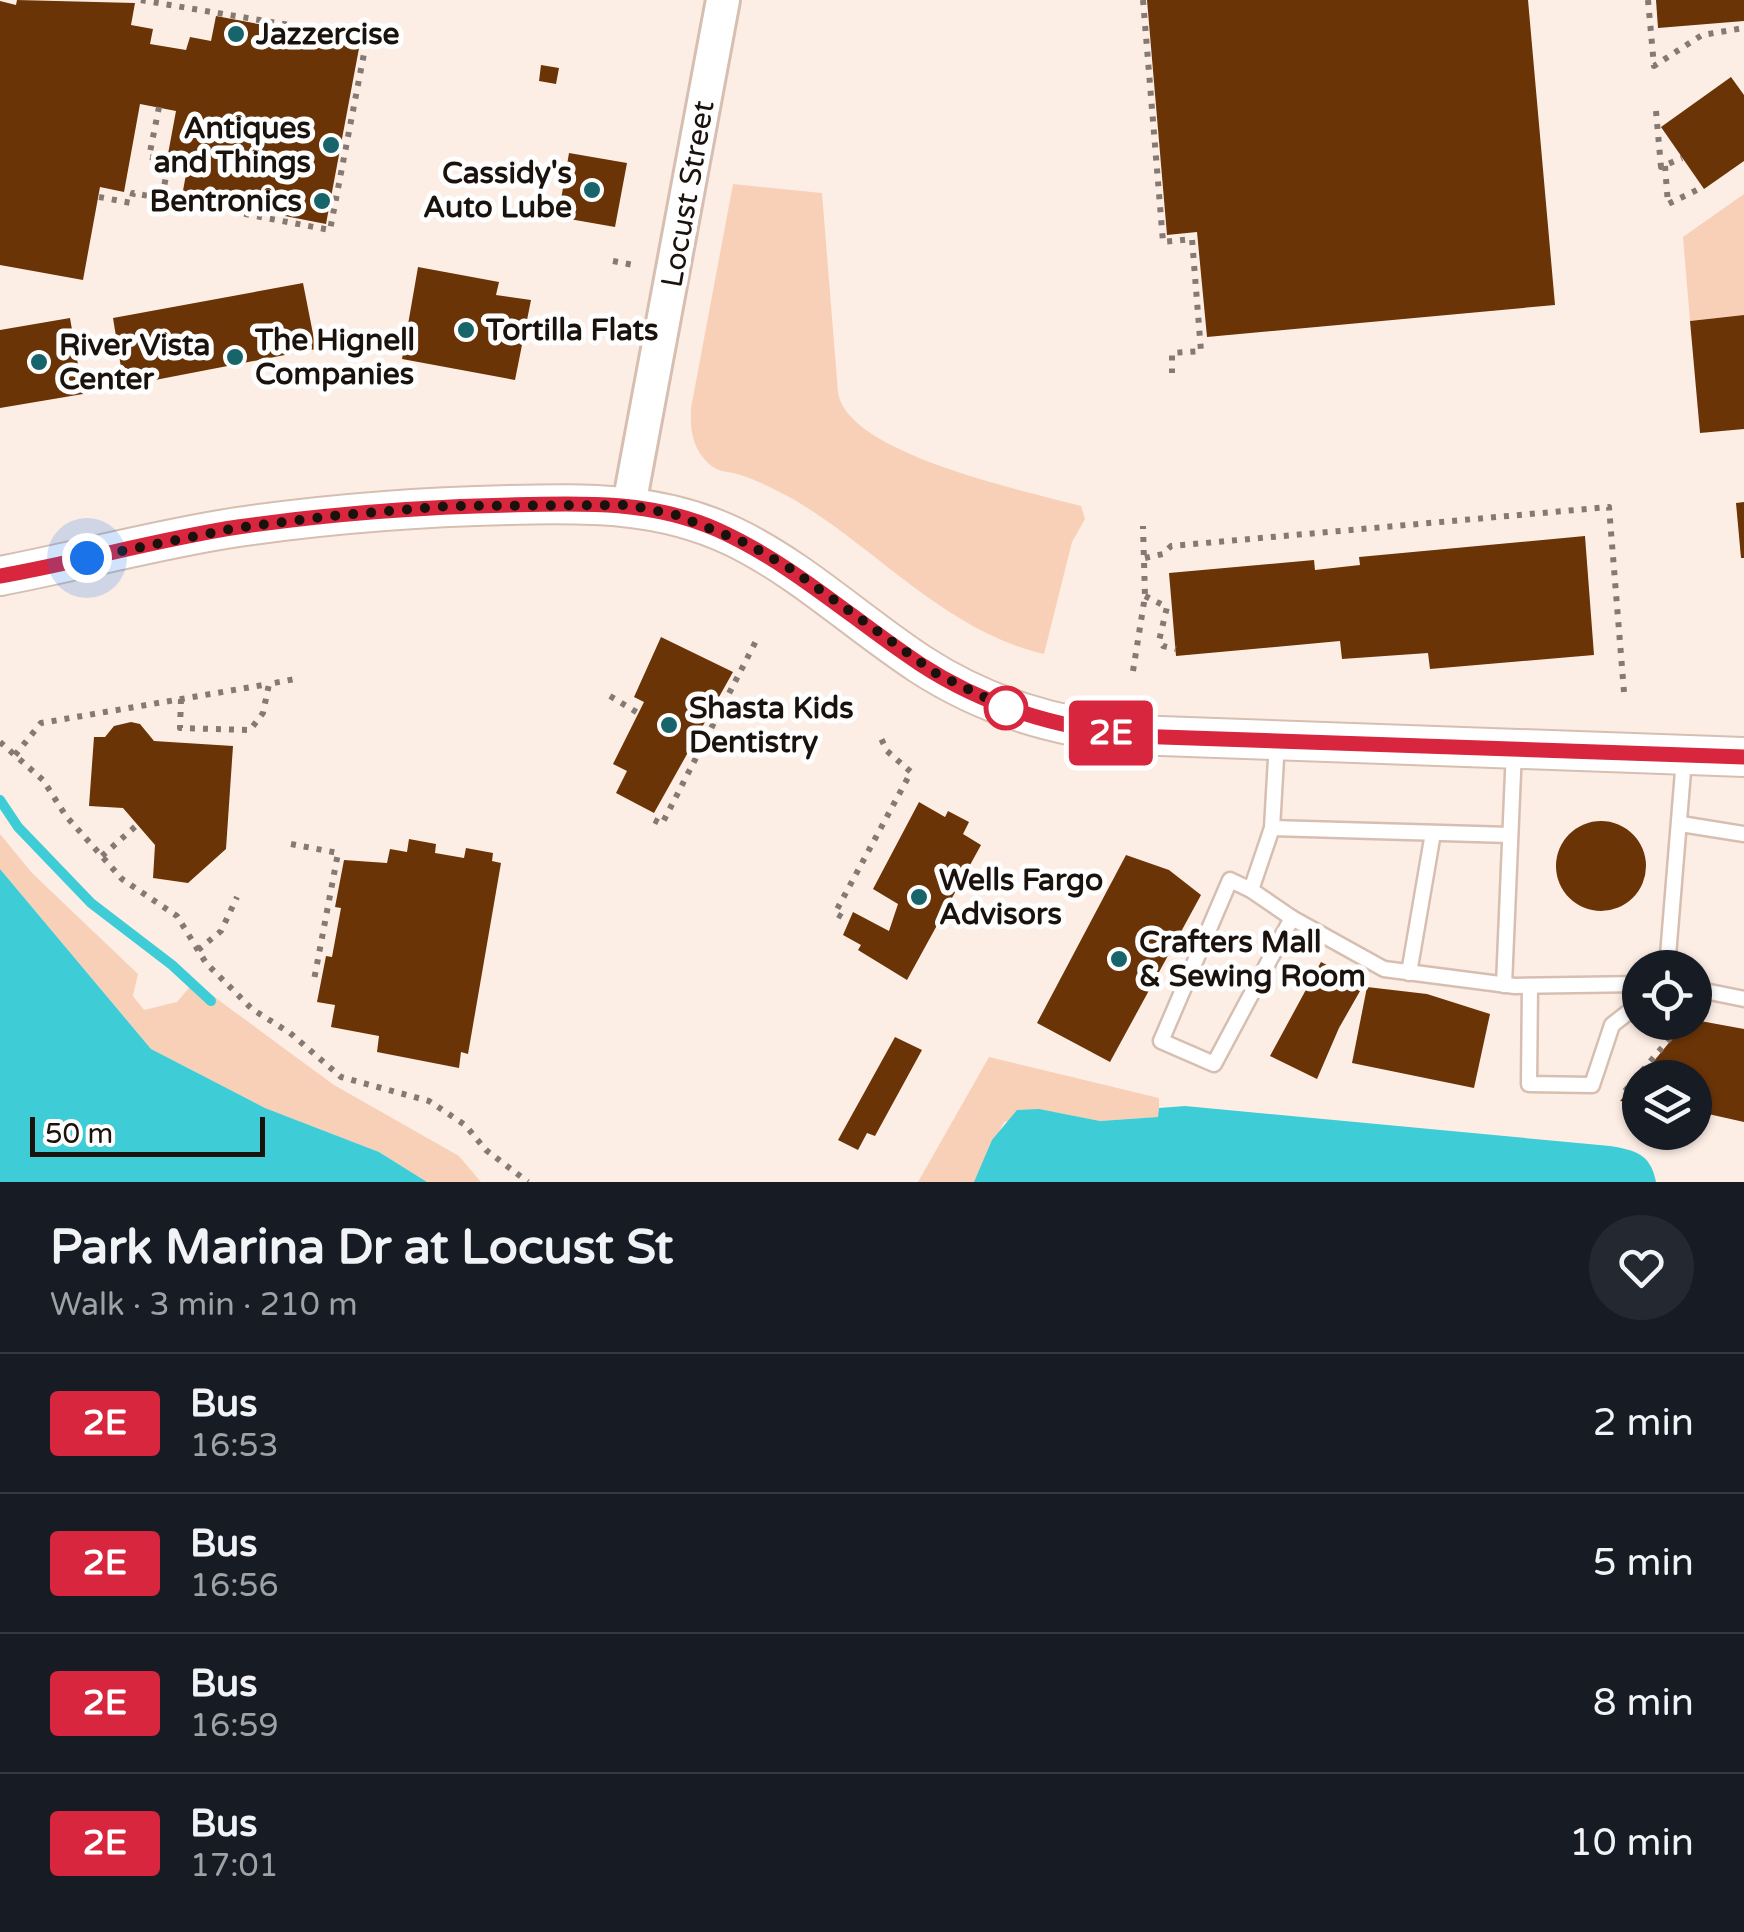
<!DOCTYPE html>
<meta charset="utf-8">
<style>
body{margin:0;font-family:"Varela Round",sans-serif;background:#242831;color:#f1f3f6;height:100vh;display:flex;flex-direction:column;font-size:38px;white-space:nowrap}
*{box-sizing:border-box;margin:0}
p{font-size:32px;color:#9ea1a6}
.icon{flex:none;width:55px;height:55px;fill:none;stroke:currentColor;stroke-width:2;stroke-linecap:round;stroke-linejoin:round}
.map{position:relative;height:1182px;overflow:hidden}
.panel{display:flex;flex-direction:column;background:#171b24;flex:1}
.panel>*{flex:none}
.badge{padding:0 20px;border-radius:8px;font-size:35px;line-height:65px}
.controls{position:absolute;left:1622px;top:950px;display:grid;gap:20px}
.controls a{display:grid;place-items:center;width:90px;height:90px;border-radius:50%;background:#171b24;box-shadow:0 2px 8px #0004;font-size:50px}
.scale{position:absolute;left:30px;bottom:25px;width:235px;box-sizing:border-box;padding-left:10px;border:5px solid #1a120d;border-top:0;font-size:28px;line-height:35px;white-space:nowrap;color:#1a120d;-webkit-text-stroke:8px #fefefe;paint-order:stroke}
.you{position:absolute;width:50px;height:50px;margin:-25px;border:8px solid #fff;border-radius:50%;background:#1a73e8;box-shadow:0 0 0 15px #1a73e833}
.map>.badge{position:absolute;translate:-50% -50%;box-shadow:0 0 0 5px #fff}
.round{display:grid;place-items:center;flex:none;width:105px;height:105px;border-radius:52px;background:#242831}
.headline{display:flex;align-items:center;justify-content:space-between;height:170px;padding:0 50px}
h1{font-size:48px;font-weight:700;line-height:75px}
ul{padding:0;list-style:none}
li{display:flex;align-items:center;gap:30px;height:140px;padding:0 50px;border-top:2px solid #363941}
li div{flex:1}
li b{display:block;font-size:38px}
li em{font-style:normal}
li .badge{min-width:110px;font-weight:700;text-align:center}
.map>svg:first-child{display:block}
.green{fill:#f8d0b8}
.water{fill:#3eccd7}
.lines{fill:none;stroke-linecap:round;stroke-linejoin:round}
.stream{stroke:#3eccd7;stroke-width:10}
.building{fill:#6b3407}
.service-casing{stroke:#d6bfb1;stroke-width:19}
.tertiary-casing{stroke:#d6bfb1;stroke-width:38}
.secondary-casing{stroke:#d6bfb1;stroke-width:42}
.path{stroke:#857a73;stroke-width:6;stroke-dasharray:5 8;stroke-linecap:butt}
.service{stroke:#fff;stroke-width:14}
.tertiary{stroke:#fff;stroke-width:32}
.secondary{stroke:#fff;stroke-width:38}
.line-casing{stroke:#fff;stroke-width:22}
.line{stroke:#d7263d;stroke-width:15}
.walk{stroke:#1a120d;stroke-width:10;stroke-dasharray:0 18}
.poi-dot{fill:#17656b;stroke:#fefefe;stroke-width:4}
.stop-dot{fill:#fff;stroke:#d7263d;stroke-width:5}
.labels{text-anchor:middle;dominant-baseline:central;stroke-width:10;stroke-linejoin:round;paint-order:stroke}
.poi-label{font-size:30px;font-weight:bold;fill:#1a120d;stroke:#fefefe;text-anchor:start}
.street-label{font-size:30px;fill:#1a120d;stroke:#fefefe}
</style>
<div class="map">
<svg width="1744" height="1182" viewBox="0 0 1744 1182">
<rect width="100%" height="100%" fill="#fdeee5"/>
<g class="green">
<path d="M733,184L822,193L838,392C846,454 1027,491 1081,506L1085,519L1072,542L1044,654C945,631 878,549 793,499C776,490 755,479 737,474C726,471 718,472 709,464C692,448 690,430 691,408Z"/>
<path d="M1744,194V315L1690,321L1683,237Z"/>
<path d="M0,834L32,873L138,974L133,996L144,1010L177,1002L194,982L334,1085L459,1156L481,1182H427L379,1152L265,1108L151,1049L0,869Z"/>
<path d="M989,1057L1159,1098V1117L1099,1121L1054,1112L1004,1122L974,1182H918Z"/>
</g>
<g class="water">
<path d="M0,869L151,1049L265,1108L379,1152L427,1182H0Z"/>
<path d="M1185,1106L1610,1146C1635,1150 1651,1154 1656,1182H974L992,1140L1017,1110L1039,1109L1100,1121L1158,1117L1159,1108Z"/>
</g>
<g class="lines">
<path class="stream" d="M0,800L18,827L91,903L172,965L211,1001"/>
</g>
<g class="building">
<path d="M17,0L135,3L131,25L153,29L150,44L186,50L190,37L211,41L216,16L360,43L326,224L182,196L189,158L168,154L176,111L140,104L124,192L100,187L83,280L0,265V1L16,5Z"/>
<path d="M1147,0H1528L1555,305L1207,337L1197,232L1167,235Z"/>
<path d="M1656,0H1744V21L1658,28Z"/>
<path d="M541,65L559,68L556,84L539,81Z"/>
<path d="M1731,77L1744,95V161L1704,189L1661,127Z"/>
<path d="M569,153L627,163L615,227L558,217Z"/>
<path d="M418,267L499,282L496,295L531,300L515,380L402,359Z"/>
<path d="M303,283L316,349L124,386L113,318Z"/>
<path d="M1744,315V429L1700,433L1690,321Z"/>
<path d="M70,318L83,394L0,408V330Z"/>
<path d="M1744,502V558H1741L1736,503Z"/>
<path d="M1585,536L1594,655L1430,669L1428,653L1342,659L1340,641L1176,656L1169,573L1314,560L1315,570L1360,565L1359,557Z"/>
<path d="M661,637L733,672L654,813L616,793L627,771L613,764L644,702L634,697Z"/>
<path d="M131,722L140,724L154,741L233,746L226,849L188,883L153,878L155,845L123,808L89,806L94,737H105L114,726Z"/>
<path d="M919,802L945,817L948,811L969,822L963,834L981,845L907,980L858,950L861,945L843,935L853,912L889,931L898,904L873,889Z"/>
<circle cx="1601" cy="866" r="45"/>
<path d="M409,839L436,844L435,853L464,858L466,848L493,853L492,861L501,863L468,1054L461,1052L459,1068L377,1052L379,1036L331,1027L335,1005L317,1002L326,956L332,957L341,908L335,907L344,860L387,863L390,849L407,852Z"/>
<path d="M1126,855L1169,870L1201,895L1110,1062L1037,1023Z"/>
<path d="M1321,962L1364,984L1339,1028L1317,1079L1270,1056Z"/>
<path d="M1367,987L1427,994L1490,1014L1474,1088L1352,1063Z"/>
<path d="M1695,1020L1744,1029V1122L1695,1111V1078H1640L1686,1022Z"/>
<path d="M895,1037L922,1050L875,1136L867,1133L858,1150L838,1140Z"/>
<path d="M1640,1078V1104L1620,1101Z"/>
</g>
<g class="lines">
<g class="service-casing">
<g id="service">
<path d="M1277,741L1272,828L1251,890L1292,918L1384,969L1515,986L1640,984"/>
<path d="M1681,824L1744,834"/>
<path d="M1272,828L1510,835"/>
<path d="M1251,890L1230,880L1161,1041L1214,1064L1292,918"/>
<path d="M1667,968L1684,759"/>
<path d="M1409,973L1433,833"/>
<path d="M1504,985L1514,749"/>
<path d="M1530,986L1529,1084L1592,1085L1612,1025L1640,1003"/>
<path d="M1695,989L1744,999"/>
</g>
</g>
<g class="tertiary-casing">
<path id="tertiary" d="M629,505L723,0"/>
</g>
<g class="secondary-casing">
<path id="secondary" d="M0,576C79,561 158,539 238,527C328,514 419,507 509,505C588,503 660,502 732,536C801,569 856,622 920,664C986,707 1056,727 1133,735L1744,757"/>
</g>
<g class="path">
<path d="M1143,0L1163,242L1192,239L1201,351L1172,353V373"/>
<path d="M1648,0L1654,66L1702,35L1744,28"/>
<path d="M159,107L149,157L169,160L162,198"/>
<path d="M1656,111L1661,167L1682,158"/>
<path d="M1665,166L1668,204L1697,190"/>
<path d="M99,197L131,203L133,193L330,230L367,38L140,0"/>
<path d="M613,261L633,265"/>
<path d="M1145,558L1163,554L1171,546L1609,507L1624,692"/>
<path d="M1145,596L1167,607L1159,641L1163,646L1176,649"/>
<path d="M1133,671L1145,596L1143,526"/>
<path d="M610,696L638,713"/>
<path d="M181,699L180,728L250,730L263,713L269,684L300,678"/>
<path d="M707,736L735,751"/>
<path d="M0,742L43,780L66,816L122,879L177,916L206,963L252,1009L290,1033L341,1077L429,1101L465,1125L486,1150L528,1182"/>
<path d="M15,755L41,723L269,684"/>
<path d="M654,820L662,824L756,641"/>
<path d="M291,844L338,853L314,980"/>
<path d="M102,856L137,825"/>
<path d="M842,917L835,913L911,772L887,751L879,734"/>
<path d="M198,950L221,931L237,897"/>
<path d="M1625,1091L1684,1022"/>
</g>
<use href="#service" class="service"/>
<use href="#tertiary" class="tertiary"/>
<use href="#secondary" class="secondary"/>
</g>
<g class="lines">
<g class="line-casing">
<path id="line" d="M0,576C80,562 158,539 238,527C328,514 419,507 510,505C581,503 651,500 718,530C793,564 852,619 920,664C986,707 1056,727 1133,736L1744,757"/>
</g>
<use href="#line" class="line"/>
<path class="walk" d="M87,558L236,528L331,516L449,506L629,505L676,515L748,544L791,569L937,674L1015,712L1006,708"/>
</g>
<g class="poi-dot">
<circle cx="236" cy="34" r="10"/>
<circle cx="331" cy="145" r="10"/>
<circle cx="592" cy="190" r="10"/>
<circle cx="322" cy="201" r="10"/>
<circle cx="466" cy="330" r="10"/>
<circle cx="235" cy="357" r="10"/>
<circle cx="39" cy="362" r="10"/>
<circle cx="669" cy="725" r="10"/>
<circle cx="919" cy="897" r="10"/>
<circle cx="1119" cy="959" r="10"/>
</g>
<circle class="stop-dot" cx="1006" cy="708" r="20"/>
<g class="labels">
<g class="poi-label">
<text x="256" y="34">Jazzercise</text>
<text x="311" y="128" text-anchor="end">Antiques<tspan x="311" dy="34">and Things</tspan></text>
<text x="572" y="173" text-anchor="end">Cassidy's<tspan x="572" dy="34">Auto Lube</tspan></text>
<text x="302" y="201" text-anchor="end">Bentronics</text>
<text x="486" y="330">Tortilla Flats</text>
<text x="255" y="340">The Hignell<tspan x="255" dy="34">Companies</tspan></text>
<text x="59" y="345">River Vista<tspan x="59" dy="34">Center</tspan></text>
<text x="689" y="708">Shasta Kids<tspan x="689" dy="34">Dentistry</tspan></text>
<text x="939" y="880">Wells Fargo<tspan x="939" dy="34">Advisors</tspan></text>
<text x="1139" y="942">Crafters Mall<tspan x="1139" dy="34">&amp; Sewing Room</tspan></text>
</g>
<g class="street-label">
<text transform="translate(688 194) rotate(-80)">Locust Street</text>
</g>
</g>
</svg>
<div class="controls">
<a><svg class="icon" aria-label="locate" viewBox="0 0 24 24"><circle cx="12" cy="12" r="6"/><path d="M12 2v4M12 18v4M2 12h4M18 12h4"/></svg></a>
<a><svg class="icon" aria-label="layers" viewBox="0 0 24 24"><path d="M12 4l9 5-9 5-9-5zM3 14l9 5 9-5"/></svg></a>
</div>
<div class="scale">50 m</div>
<div class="you" style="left:87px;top:558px"></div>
<b class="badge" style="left:1111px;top:733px;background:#d7263d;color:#fff">2E</b>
</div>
<section class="panel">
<div class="headline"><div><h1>Park Marina Dr at Locust St</h1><p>Walk · 3 min · 210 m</p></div><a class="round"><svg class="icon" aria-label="heart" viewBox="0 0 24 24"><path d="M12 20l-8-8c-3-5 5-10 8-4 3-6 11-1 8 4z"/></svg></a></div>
<ul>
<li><span class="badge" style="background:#d7263d;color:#fff">2E</span><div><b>Bus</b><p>16:53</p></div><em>2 min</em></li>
<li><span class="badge" style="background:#d7263d;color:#fff">2E</span><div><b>Bus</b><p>16:56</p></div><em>5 min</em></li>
<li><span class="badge" style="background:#d7263d;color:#fff">2E</span><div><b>Bus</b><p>16:59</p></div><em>8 min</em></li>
<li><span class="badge" style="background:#d7263d;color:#fff">2E</span><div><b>Bus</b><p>17:01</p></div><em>10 min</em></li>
</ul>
</section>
